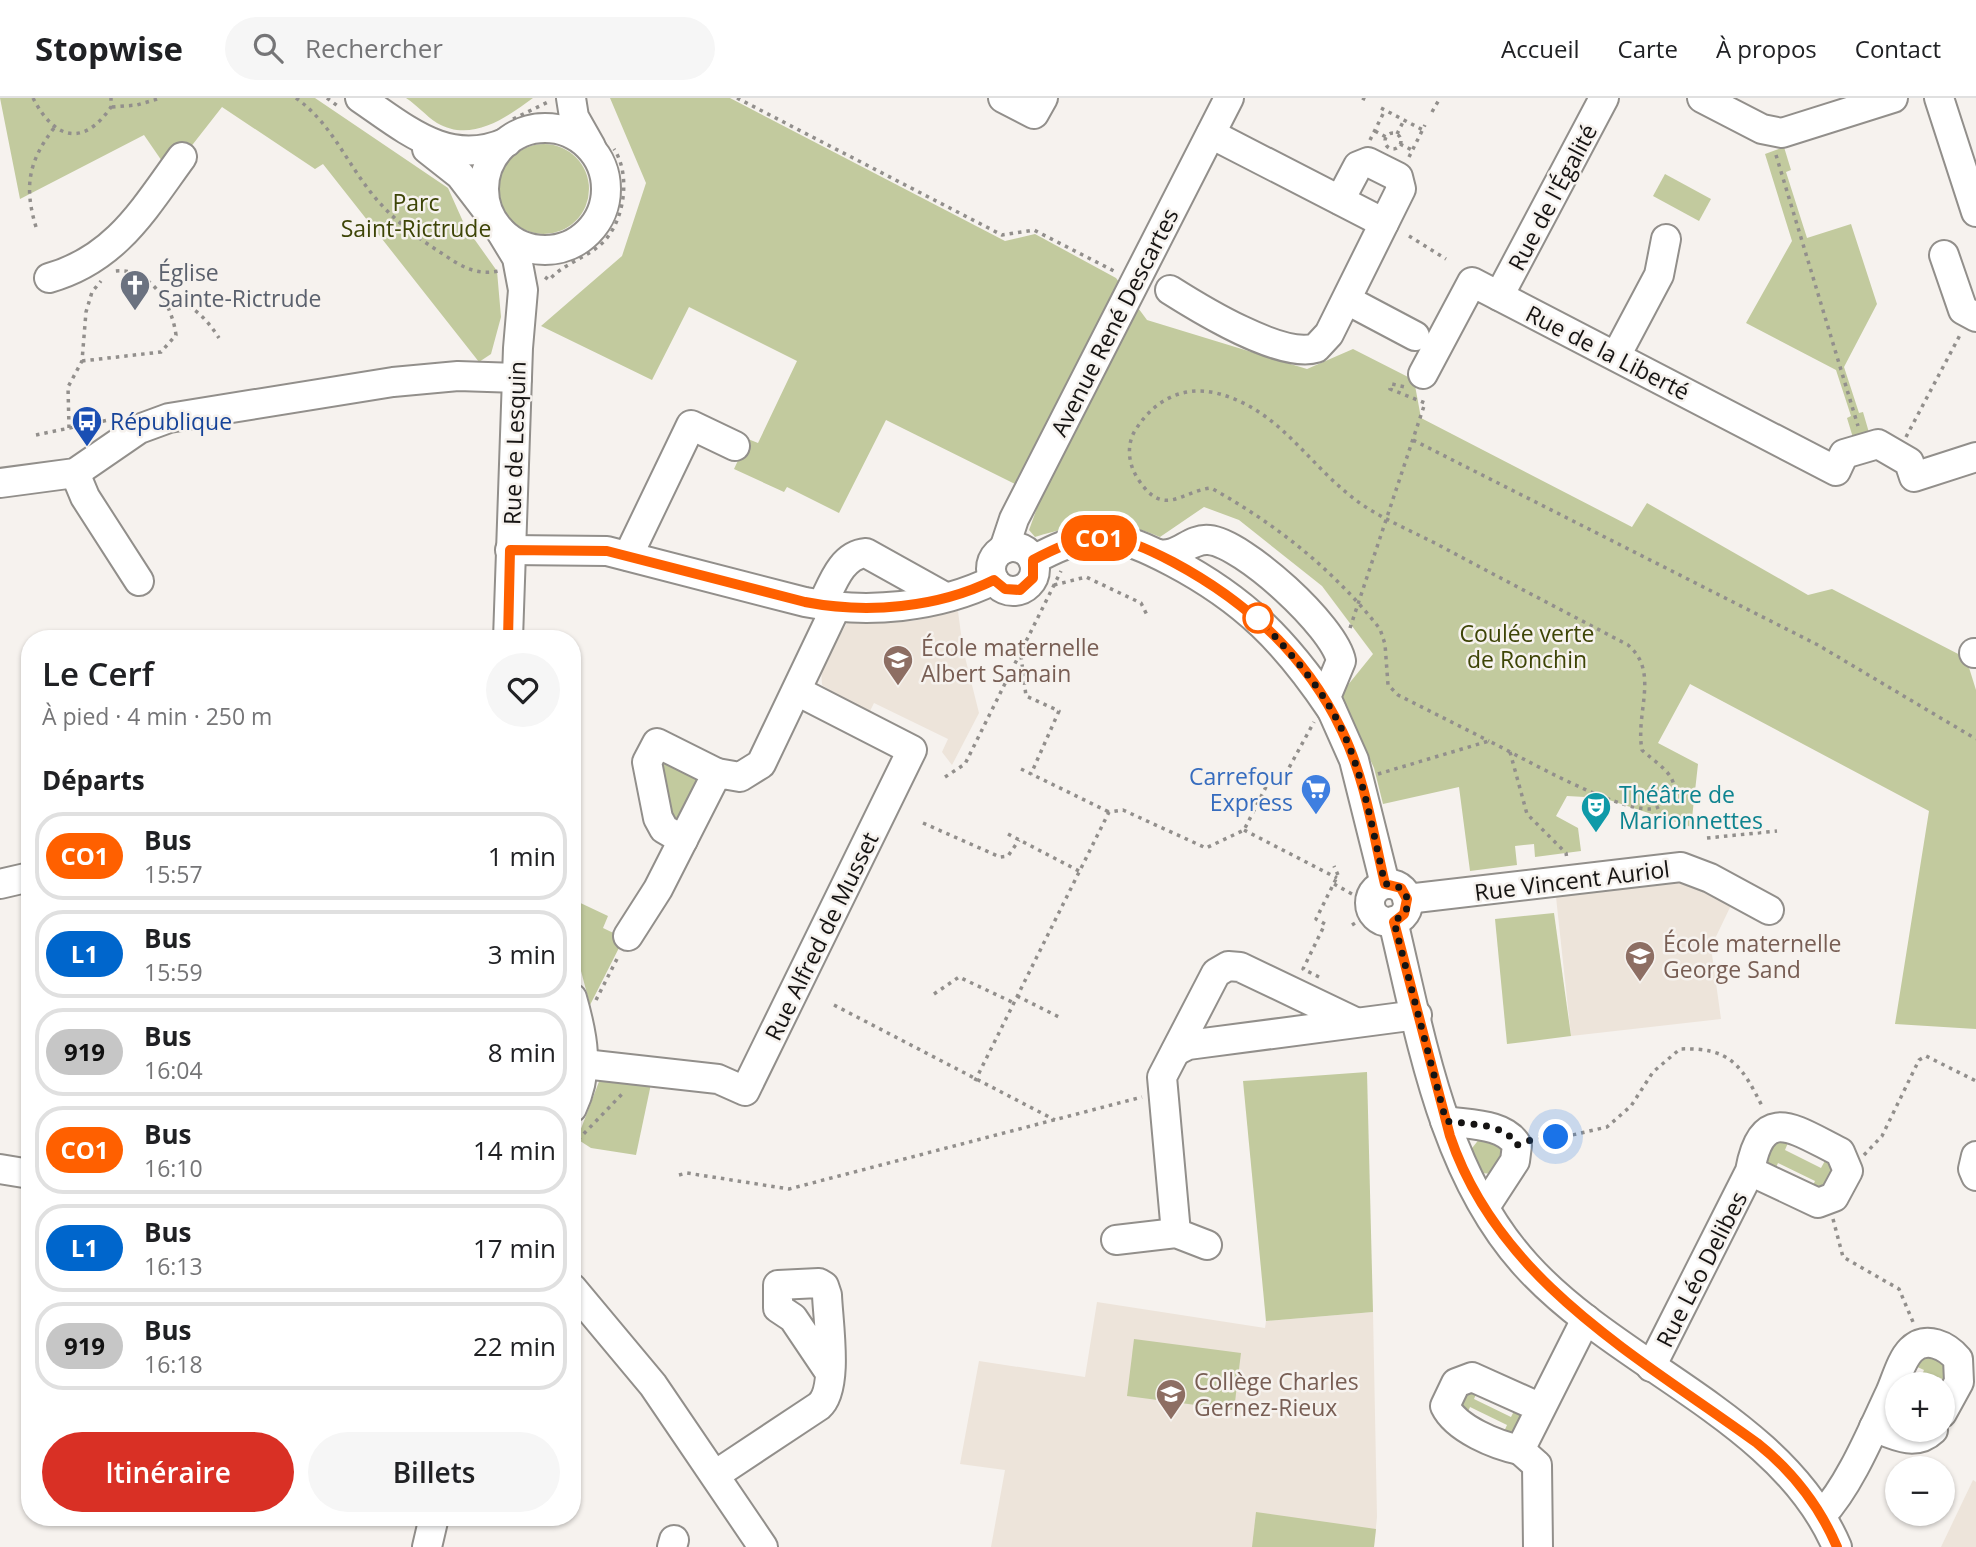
<!DOCTYPE html>
<html lang="fr">
<meta charset="utf-8">
<style>
body{margin:0;font-family:"Open Sans",sans-serif;background:#f6f6f6;color:#202124;height:100vh;display:flex;flex-direction:column;font-size:26px;white-space:nowrap}
*{box-sizing:border-box;margin:0}
p{font-size:23px;color:#757577}
.icon{flex:none;width:38px;height:38px;fill:none;stroke:currentColor;stroke-width:2;stroke-linecap:round;stroke-linejoin:round}
.map{position:relative;flex:1;overflow:hidden}
.panel{position:absolute;left:21px;top:532px;width:560px;height:896px;display:flex;flex-direction:column;background:#fff;border-radius:28px;box-shadow:0 2px 5px #0004}
.panel>*{flex:none}
.badge{padding:0 14px;border-radius:23px;font-size:24px;line-height:46px}
.fabs{position:absolute;left:1885px;top:1274px;display:grid;gap:14px}
.fabs a{display:grid;place-items:center;width:70px;height:70px;border-radius:50%;background:#fff;box-shadow:0 2px 5px #0004;font-size:35px}
.you{position:absolute;width:35px;height:35px;margin:-18px;border:5px solid #fff;border-radius:50%;background:#1a73e8;box-shadow:0 0 0 10px #1a73e833}
.map>.badge{position:absolute;translate:-50% -50%;box-shadow:0 0 0 4px #fff}
h2{padding:0 21px;font-size:26px;line-height:63px}
.round{display:grid;place-items:center;flex:none;width:74px;height:74px;border-radius:37px;background:#f6f6f6}
.summary{display:flex;align-items:center;justify-content:space-between;height:119px;padding:0 21px}
h1{font-size:33px;font-weight:600;line-height:52px}
.primary-button{display:flex;gap:14px;margin-top:auto;padding:14px 21px}
.primary-button a{flex:1;height:80px;border-radius:42px;background:#d93025;color:#fff;font-size:28px;font-weight:600;line-height:80px;text-align:center}
.primary-button a+a{background:#f6f6f6;color:#202124}
ul{padding:0;list-style:none}
li{display:flex;align-items:center;gap:21px;height:88px;margin:0 14px 10px;padding:0 7px;border:4px solid #e0e0e0;border-radius:28px}
li div{flex:1}
li b{display:block;font-size:26px}
li em{font-style:normal}
li .badge{min-width:77px;font-weight:700;text-align:center}
header{display:flex;align-items:center;gap:42px;box-sizing:border-box;height:98px;padding:0 35px;background:#fff;border-bottom:2px solid #e0e0e0}
header strong{font-size:33px}
nav{display:flex;gap:38px;margin-inline-start:auto;font-size:24px}
.search{width:490px;height:63px;background:#f6f6f6;display:flex;align-items:center;gap:18px;box-sizing:border-box;padding:0 24px;border-radius:38px;color:#757577;font-size:26px}
.map>svg:first-child{display:block}
.built{fill:#ede4da}
.green{fill:#c2ca9e}
.lines{fill:none;stroke-linecap:round;stroke-linejoin:round}
.minor-casing{stroke:#928f8b;stroke-width:32}
.path{stroke:#928f8c;stroke-width:3.5;stroke-dasharray:3.5 5;stroke-linecap:butt}
.minor{stroke:#fff;stroke-width:28}
.line-casing{stroke:#fff;stroke-width:16}
.line{stroke:#ff6000;stroke-width:10}
.walk{stroke:#161413;stroke-width:7;stroke-dasharray:0 12.6}
.stop-dot{fill:#fff;stroke:#ff6000;stroke-width:3.5}
.labels{text-anchor:middle;dominant-baseline:central;stroke-width:5;stroke-linejoin:round;paint-order:stroke}
.street-label{font-size:23px;fill:#161413;stroke:#f6f2ee}
.park-label{font-size:23px;fill:#3d4406;stroke:#f6f2ee}
.worship-label{font-size:23px;fill:#5b616d;stroke:#f6f2ee;text-anchor:start}
.transit-label{font-size:23px;fill:#164399;stroke:#f6f2ee;text-anchor:start}
.education-label{font-size:23px;fill:#785e54;stroke:#f6f2ee;text-anchor:start}
.shop-label{font-size:23px;fill:#366cbe;stroke:#f6f2ee;text-anchor:end}
.culture-label{font-size:23px;fill:#0d838f;stroke:#f6f2ee;text-anchor:start}
</style>
<header>
<strong>Stopwise</strong>
<div class="search"><svg class="icon" aria-label="search" viewBox="0 0 24 24"><circle cx="10" cy="10" r="6"/><path d="M15 15l6 6"/></svg>Rechercher</div>
<nav><a>Accueil</a><a>Carte</a><a>À propos</a><a>Contact</a></nav>
</header>
<div class="map">
<svg width="1976" height="1449" viewBox="0 0 1976 1449">
<rect width="100%" height="100%" fill="#f6f2ee"/>
<g class="built">
<path d="M958,513L963,551L979,615L952,667L942,654L948,641L874,605L868,617L822,587L821,570L847,525L913,523Z"/>
<path d="M1701,781L1735,799L1711,849L1721,921L1571,938L1556,799Z"/>
<path d="M1097,1204L1265,1230L1266,1223L1373,1214L1377,1419L1374,1449H991L1005,1372L960,1366L979,1263L1085,1279Z"/>
<path d="M1973,1382L1976,1384V1449H1941Z"/>
</g>
<g class="green">
<path d="M0,0H315L448,90L465,128L497,173L501,219L491,256L479,264L323,66L315,71L222,9L186,55L166,69L144,37L20,101Z"/>
<path d="M406,0H533C506,20 471,45 437,25C426,18 417,7 406,0Z"/>
<path d="M610,0H730L1005,143L1035,136L1116,180L1147,222L1307,271L1353,251L1414,282L1421,320L1632,429L1647,405L1808,497L1832,491L1966,560L1976,592V931L1895,926L1929,713L1690,586L1658,645L1698,666L1691,729L1603,700L1567,698L1556,718L1578,730L1581,753L1535,759L1534,746L1515,748L1517,767L1470,773L1459,689L1383,706L1374,670L1343,602V593L1373,556L1322,488L1239,422L1204,409L1160,439C1117,419 1079,425 1035,439L1029,432L1041,399L886,322L839,415L787,389L784,394L734,371L748,341L758,345L797,263L689,209L652,282L541,228L622,158L646,85Z"/>
<circle cx="544" cy="91" r="45"/>
<path d="M1784,49L1791,72L1786,74L1807,140L1851,126L1877,206L1844,269L1859,315L1863,314L1870,338L1854,343L1847,320L1851,318L1836,272L1746,225L1792,143L1765,56Z"/>
<path d="M1665,76L1711,101L1699,123L1653,98Z"/>
<path d="M668,662L700,676L685,723L672,726L660,668Z"/>
<path d="M572,801L608,818L603,830L624,840L590,907L572,839Z"/>
<path d="M1554,815L1571,938L1507,946L1495,821Z"/>
<path d="M1367,974L1373,1214L1266,1223L1243,983Z"/>
<path d="M600,981L651,986L636,1057L591,1050L577,1041Z"/>
<path d="M1480,1040L1506,1049L1494,1076L1481,1075L1469,1054Z"/>
<path d="M1790,1040L1785,1052L1821,1070L1827,1059L1834,1065V1087L1810,1094L1815,1083L1778,1065L1773,1076L1767,1072L1763,1049Z"/>
<path d="M1134,1241L1241,1255L1234,1312L1127,1298Z"/>
<path d="M1920,1258L1943,1259L1949,1284L1938,1279L1934,1286H1918L1924,1272L1913,1267Z"/>
<path d="M1479,1289L1474,1301L1511,1319L1517,1307L1523,1314L1518,1337L1502,1338L1507,1327L1470,1309L1465,1321L1456,1296Z"/>
<path d="M1256,1414L1376,1431L1374,1449H1252Z"/>
</g>
<g class="lines">
<g class="minor-casing">
<g id="minor">
<path d="M360,0C407,32 449,70 507,44"/>
<path d="M571,0L574,19L591,49"/>
<path d="M1003,0L1034,16L1043,0"/>
<path d="M1702,0L1762,31L1782,35L1893,0"/>
<path d="M1939,0L1976,114"/>
<circle cx="545" cy="91" r="61"/>
<path d="M1211,36L1384,125"/>
<path d="M427,51L460,77L486,111"/>
<path d="M500,132L517,160L523,192L518,250L508,541"/>
<path d="M1944,157L1963,212L1976,219"/>
<path d="M49,180C116,161 144,111 182,59"/>
<path d="M1170,192C1200,211 1281,261 1316,250L1329,236L1401,91L1398,79L1368,64L1358,68L1340,102"/>
<path d="M1499,198L1604,0"/>
<path d="M1347,202L1415,238"/>
<path d="M1616,258L1659,177L1666,141"/>
<path d="M1423,276L1472,184L1836,373L1844,356L1878,346L1909,364L1914,379L1976,359"/>
<path d="M75,375L85,399L139,483"/>
<path d="M0,385L75,375L139,331L169,320L393,284L458,278L517,280"/>
<circle cx="1013" cy="471" r="22"/>
<path d="M1004,451L1014,421L1229,0"/>
<path d="M510,452L607,453L805,504C867,516 937,510 994,482"/>
<path d="M1158,456C1179,460 1189,440 1209,442C1243,445 1335,529 1341,563L1326,599L1354,662L1385,786"/>
<path d="M628,458L691,327L735,348"/>
<path d="M1033,462C1054,451 1074,441 1098,440C1125,439 1150,452 1173,464C1245,502 1286,544 1331,611"/>
<path d="M822,507C832,487 841,457 866,455L945,499"/>
<path d="M1974,555H1976"/>
<path d="M683,742L664,731L658,720L647,664L657,645L717,675"/>
<circle cx="1389" cy="805" r="19"/>
<path d="M0,786L30,779"/>
<path d="M1407,801L1681,769L1710,780L1769,812"/>
<path d="M1393,823C1421,940 1443,1076 1526,1167C1618,1269 1782,1320 1837,1449"/>
<path d="M628,838L658,791L717,675L740,679L761,666L836,509"/>
<path d="M572,900C583,938 590,972 572,1010"/>
<path d="M1176,953L1188,947L1417,917"/>
<path d="M584,966L718,981L745,993L912,652L797,593"/>
<path d="M1445,1023C1469,1027 1504,1025 1517,1047L1515,1063L1485,1109"/>
<path d="M1976,1058L1973,1071L1976,1078"/>
<path d="M0,1071L30,1076"/>
<path d="M1176,1135L1162,979L1216,875L1228,868L1240,869L1355,924"/>
<path d="M1116,1142L1176,1135L1207,1147"/>
<path d="M572,1190L653,1287L763,1449"/>
<path d="M1651,1269L1750,1073C1762,1004 1795,1032 1840,1054L1848,1073L1834,1099L1818,1105L1750,1073"/>
<path d="M1541,1310L1472,1279L1456,1285L1445,1308C1456,1331 1496,1347 1520,1352L1586,1221"/>
<path d="M1874,1329C1894,1337 1915,1349 1933,1332"/>
<path d="M1520,1352L1537,1367L1538,1449"/>
<path d="M715,1377L819,1308C839,1291 828,1224 827,1197L824,1188L819,1185L778,1187V1210L793,1220L830,1275"/>
<path d="M1822,1417C1850,1387 1872,1333 1890,1295C1896,1282 1901,1262 1911,1252C1926,1237 1947,1248 1958,1261L1959,1284L1942,1315"/>
<path d="M427,1449L434,1419"/>
<path d="M672,1449L674,1442"/>
</g>
</g>
<g class="path">
<path d="M33,0C54,41 83,50 111,9V0"/>
<path d="M296,0C329,24 343,57 366,88C386,116 414,138 443,156C460,168 477,178 498,173"/>
<path d="M327,0L339,9"/>
<path d="M737,0L1002,137L1034,132L1114,173"/>
<path d="M1362,0L1369,3"/>
<path d="M112,9L137,7L161,0"/>
<path d="M1381,10L1423,32"/>
<path d="M1432,14L1440,0"/>
<path d="M513,21L548,4"/>
<path d="M1375,33L1386,39"/>
<circle cx="1393" cy="43" r="8"/>
<path d="M1397,36L1404,22"/>
<path d="M1370,42L1385,12"/>
<path d="M1400,46L1412,52"/>
<path d="M1776,57L1858,328"/>
<path d="M1409,59L1425,27"/>
<path d="M36,129C24,89 28,64 54,30"/>
<path d="M1409,138L1446,161"/>
<path d="M545,179L549,182C562,167 583,161 599,148C624,128 632,78 614,51"/>
<path d="M164,200C192,206 203,216 219,240"/>
<path d="M82,263L161,254L176,237C172,206 150,169 115,173"/>
<path d="M69,330L68,289L82,263L86,214L92,194L101,183"/>
<path d="M36,337L113,321"/>
<path d="M1906,339L1960,237"/>
<path d="M1413,342L1818,547L1976,641"/>
<path d="M1054,487L1086,479L1141,505L1148,519"/>
<path d="M1350,530L1425,305L1390,291L1392,286L1405,289"/>
<path d="M1021,558L1026,598L1059,613L1031,676"/>
<path d="M1510,654L1527,716L1566,755L1567,761"/>
<path d="M1021,671L1109,714"/>
<path d="M1378,676L1489,643C1525,661 1613,712 1651,711C1657,711 1665,706 1669,701C1686,681 1654,664 1642,652C1635,614 1660,574 1628,547C1567,515 1506,483 1446,451C1417,435 1383,422 1357,403C1307,366 1280,311 1216,295C1182,287 1154,303 1136,331C1126,346 1128,366 1138,381C1164,421 1181,393 1211,390C1276,426 1334,472 1380,531L1385,546L1388,587L1398,597L1489,643"/>
<path d="M945,679L965,666L1061,473"/>
<path d="M923,725L1000,759L1008,758L1019,742"/>
<path d="M1244,732L1337,780"/>
<path d="M1008,736L1079,773"/>
<path d="M1707,740L1777,733"/>
<path d="M1334,786L1370,806"/>
<path d="M1352,827L1371,815"/>
<path d="M1319,879L1303,871L1325,826L1316,821L1338,777L1334,768"/>
<path d="M934,896L959,879L1014,905"/>
<path d="M1017,898L1059,919"/>
<path d="M596,902L618,859"/>
<path d="M834,907L1055,1022"/>
<path d="M975,983L1109,714L1123,712L1206,750L1244,732L1269,683L1279,688L1314,624"/>
<path d="M1539,1040L1568,1038L1607,1029L1631,1008L1653,974L1680,951C1731,949 1742,968 1763,1010"/>
<path d="M572,1048L624,994"/>
<path d="M1864,1057L1882,1038L1919,962L1926,958L1976,983"/>
<path d="M679,1077L687,1075L789,1091L1142,999"/>
<path d="M1833,1121L1843,1159L1899,1191L1913,1224"/>
</g>
<use href="#minor" class="minor"/>
</g>
<g class="lines">
<g class="line-casing">
<path id="line" d="M508,541L510,452L607,453L805,504C867,516 937,510 994,482L1005,491L1020,492L1033,480V462C1054,451 1074,441 1098,440C1124,439 1150,452 1173,464C1246,503 1306,557 1342,633C1365,680 1373,735 1385,786L1401,790L1407,801L1404,816L1394,824L1450,1038C1499,1184 1639,1259 1757,1345C1792,1373 1819,1407 1837,1449"/>
</g>
<use href="#line" class="line"/>
<path class="walk" d="M1258,520C1282,546 1311,577 1331,611C1362,663 1371,727 1385,786C1402,786 1411,797 1406,813L1394,824L1446,1023C1469,1027 1504,1024 1517,1047L1539,1039H1556"/>
</g>
<defs>
<g id="church-pin" transform="scale(1.575)"><path d="M0 17L-7.5 6A9.5 9.5 0 1 1 7.5 6Z" fill="#6b7280" stroke="#f6f2ee"/><path d="M-1.2-6h2.4v3.5h3.3v2.4h-3.3V6h-2.4V-.1h-3.3v-2.4h3.3Z" fill="#fff"/></g>
<g id="bus-pin" transform="scale(1.575)"><path d="M0 17L-7.5 6A9.5 9.5 0 1 1 7.5 6Z" fill="#1a4fb4" stroke="#f6f2ee"/><path d="M-5-6H5V4H4V6H2V4H-2V6H-4V4H-5ZM-3.5-4V0h7V-4ZM-3.5 1.2v1.5H-2V1.2ZM2 1.2v1.5H3.5V1.2Z" fill="#fff"/></g>
<g id="school-pin" transform="scale(1.575)"><path d="M0 17L-7.5 6A9.5 9.5 0 1 1 7.5 6Z" fill="#8d6e63" stroke="#f6f2ee"/><path d="M0-5L7-2L0 1L-7-2ZM-4 1L0 2.5L4 1V4Q0 6-4 4Z" fill="#fff"/></g>
<g id="supermarket-pin" transform="scale(1.575)"><path d="M0 17L-7.5 6A9.5 9.5 0 1 1 7.5 6Z" fill="#3f7fe0" stroke="#f6f2ee"/><path d="M-6-5.5h2.5l.6 2H6L4.5 2H-2.5L-4.4-4H-6ZM-1.5 3.2a1.3 1.3 0 1 0 .1 0ZM3 3.2a1.3 1.3 0 1 0 .1 0Z" fill="#fff"/></g>
<g id="theatre-pin" transform="scale(1.575)"><path d="M0 17L-7.5 6A9.5 9.5 0 1 1 7.5 6Z" fill="#0f9aa8" stroke="#f6f2ee"/><path d="M-5-5.5Q0-4 5-5.5V0Q5 5 0 6Q-5 5-5 0ZM-3.3-2.5H-1v1.5H-3.3ZM1-2.5H3.3v1.5H1ZM-2.8 1Q0 5.5 2.8 1Z" fill="#fff"/></g>
</defs>
<g fill-rule="evenodd">
<use href="#church-pin" x="135" y="187"/>
<use href="#bus-pin" x="87" y="323"/>
<use href="#school-pin" x="898" y="562"/>
<use href="#supermarket-pin" x="1316" y="691"/>
<use href="#theatre-pin" x="1596" y="709"/>
<use href="#school-pin" x="1640" y="858"/>
<use href="#school-pin" x="1171" y="1296"/>
</g>
<circle class="stop-dot" cx="1258" cy="520" r="14"/>
<g class="labels">
<g class="street-label">
<text transform="translate(1552 99) rotate(-62)">Rue de l'Égalité</text>
<text transform="translate(1114 224) rotate(-63)">Avenue René Descartes</text>
<text transform="translate(1608 254) rotate(27)">Rue de la Liberté</text>
<text transform="translate(514 345) rotate(-88)">Rue de Lesquin</text>
<text transform="translate(1572 782) rotate(-7)">Rue Vincent Auriol</text>
<text transform="translate(821 838) rotate(-64)">Rue Alfred de Musset</text>
<text transform="translate(1701 1171) rotate(-63)">Rue Léo Delibes</text>
</g>
<g class="park-label">
<text x="416" y="104">Parc<tspan x="416" dy="26">Saint-Rictrude</tspan></text>
<text x="1527" y="535">Coulée verte<tspan x="1527" dy="26">de Ronchin</tspan></text>
</g>
<g class="worship-label">
<text x="158" y="174">Église<tspan x="158" dy="26">Sainte-Rictrude</tspan></text>
</g>
<g class="transit-label">
<text x="110" y="323">République</text>
</g>
<g class="education-label">
<text x="921" y="549">École maternelle<tspan x="921" dy="26">Albert Samain</tspan></text>
<text x="1663" y="845">École maternelle<tspan x="1663" dy="26">George Sand</tspan></text>
<text x="1194" y="1283">Collège Charles<tspan x="1194" dy="26">Gernez-Rieux</tspan></text>
</g>
<g class="shop-label">
<text x="1293" y="678">Carrefour<tspan x="1293" dy="26">Express</tspan></text>
</g>
<g class="culture-label">
<text x="1619" y="696">Théâtre de<tspan x="1619" dy="26">Marionnettes</tspan></text>
</g>
</g>
</svg>
<div class="fabs">
<a>+</a>
<a>−</a>
</div>
<div class="you" style="left:1556px;top:1039px"></div>
<b class="badge" style="left:1099px;top:440px;background:#ff6000;color:#fff">CO1</b>
<section class="panel">
<div class="summary"><div><h1>Le Cerf</h1><p>À pied · 4 min · 250 m</p></div><a class="round"><svg class="icon" aria-label="heart" viewBox="0 0 24 24"><path d="M12 20l-8-8c-3-5 5-10 8-4 3-6 11-1 8 4z"/></svg></a></div>
<h2>Départs</h2>
<ul>
<li><span class="badge" style="background:#ff6000;color:#fff">CO1</span><div><b>Bus</b><p>15:57</p></div><em>1 min</em></li>
<li><span class="badge" style="background:#06c;color:#fff">L1</span><div><b>Bus</b><p>15:59</p></div><em>3 min</em></li>
<li><span class="badge" style="background:#c6c6c6;color:#111">919</span><div><b>Bus</b><p>16:04</p></div><em>8 min</em></li>
<li><span class="badge" style="background:#ff6000;color:#fff">CO1</span><div><b>Bus</b><p>16:10</p></div><em>14 min</em></li>
<li><span class="badge" style="background:#06c;color:#fff">L1</span><div><b>Bus</b><p>16:13</p></div><em>17 min</em></li>
<li><span class="badge" style="background:#c6c6c6;color:#111">919</span><div><b>Bus</b><p>16:18</p></div><em>22 min</em></li>
</ul>
<div class="primary-button"><a>Itinéraire</a><a>Billets</a></div>
</section>
</div>
